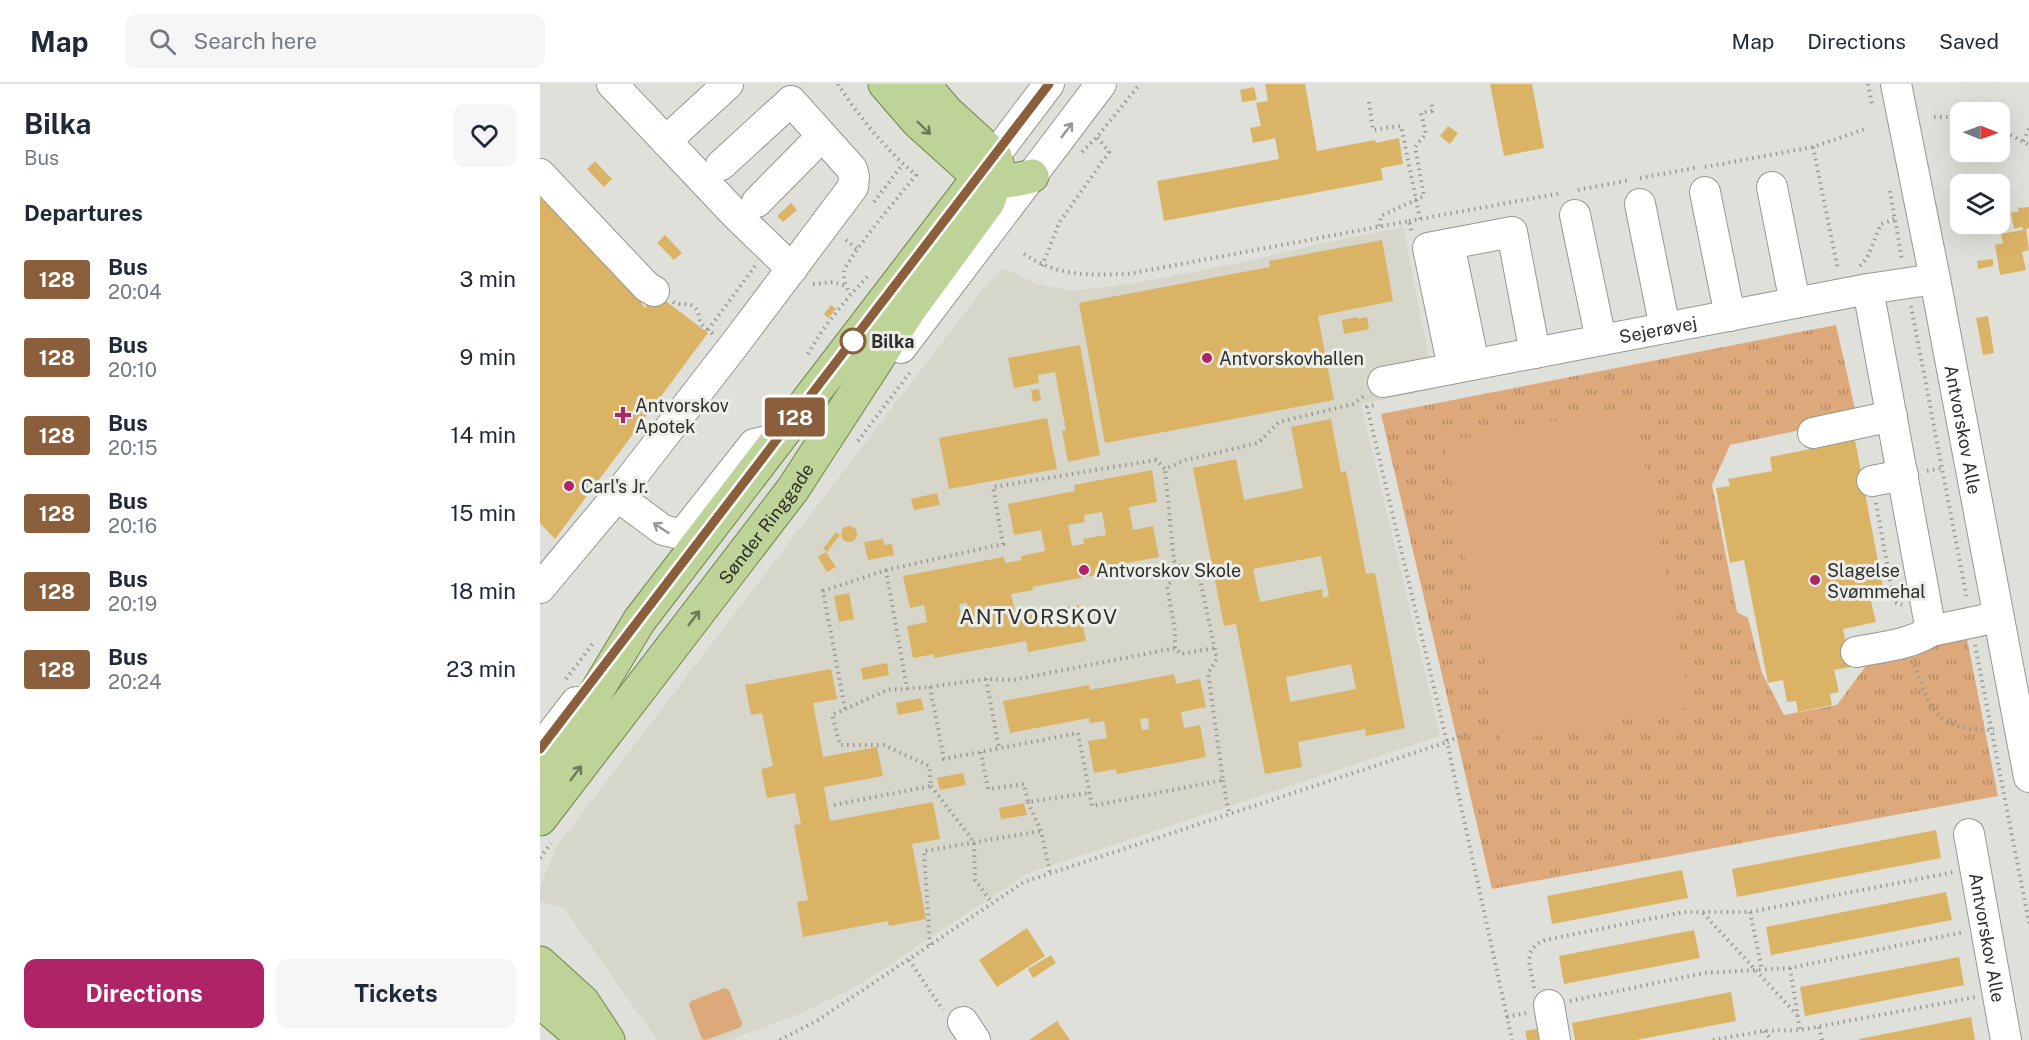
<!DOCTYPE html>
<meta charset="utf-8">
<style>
body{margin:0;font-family:"Public Sans",sans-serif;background:#f6f6f7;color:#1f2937;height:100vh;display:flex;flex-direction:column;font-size:22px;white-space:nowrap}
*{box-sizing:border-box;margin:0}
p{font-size:20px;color:#747a83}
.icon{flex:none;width:33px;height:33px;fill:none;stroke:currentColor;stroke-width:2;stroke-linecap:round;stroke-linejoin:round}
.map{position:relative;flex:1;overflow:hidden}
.details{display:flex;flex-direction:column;background:#fff;width:540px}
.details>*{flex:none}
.badge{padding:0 12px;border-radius:4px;font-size:21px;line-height:39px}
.needle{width:39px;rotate:91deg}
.buttons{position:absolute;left:1410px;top:18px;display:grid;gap:12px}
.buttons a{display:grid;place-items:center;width:60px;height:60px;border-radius:12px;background:#fff;box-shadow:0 6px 24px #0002;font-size:30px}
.map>.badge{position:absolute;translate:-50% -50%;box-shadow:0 0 0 3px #fff}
h2{padding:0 24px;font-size:22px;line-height:54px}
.round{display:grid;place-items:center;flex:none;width:63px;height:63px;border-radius:12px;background:#f6f6f7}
.summary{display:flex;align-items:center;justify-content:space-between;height:102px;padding:0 24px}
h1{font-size:28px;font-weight:700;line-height:45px}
.primary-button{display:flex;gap:12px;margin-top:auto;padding:12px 24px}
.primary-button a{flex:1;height:69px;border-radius:12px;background:#ae2466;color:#fff;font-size:24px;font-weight:700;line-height:69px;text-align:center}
.primary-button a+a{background:#f6f6f7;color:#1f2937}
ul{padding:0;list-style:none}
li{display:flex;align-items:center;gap:18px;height:78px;padding:0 24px}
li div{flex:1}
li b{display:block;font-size:22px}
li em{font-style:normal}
li .badge{min-width:66px;font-weight:700;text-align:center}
header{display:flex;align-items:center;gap:36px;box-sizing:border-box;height:84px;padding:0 30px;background:#fff;border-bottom:2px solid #e0e1e3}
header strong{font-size:28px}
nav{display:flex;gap:33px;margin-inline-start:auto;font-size:21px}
.search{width:420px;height:54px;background:#f6f6f7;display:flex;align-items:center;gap:15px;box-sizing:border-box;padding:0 21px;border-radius:12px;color:#747a83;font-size:22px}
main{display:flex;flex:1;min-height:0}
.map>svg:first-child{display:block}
.built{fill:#d7d6ca}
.grass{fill:url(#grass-tufts)}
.garden{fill:#dda97b}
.building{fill:#dab365;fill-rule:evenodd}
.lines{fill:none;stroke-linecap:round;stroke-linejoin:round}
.minor-casing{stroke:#979792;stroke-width:32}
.major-casing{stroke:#6e8646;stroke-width:35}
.path{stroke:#999995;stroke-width:4;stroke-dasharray:1.5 4.5;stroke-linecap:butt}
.minor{stroke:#fff;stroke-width:30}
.major{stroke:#bdd398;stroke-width:33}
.oneway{stroke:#6e785d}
.oneway2{stroke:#969696}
.line-casing{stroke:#fff;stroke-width:14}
.line{stroke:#8b5e3c;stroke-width:9}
.stop-dot{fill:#fff;stroke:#8b5e3c;stroke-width:3}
.poi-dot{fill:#ae2466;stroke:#edede8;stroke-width:2}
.labels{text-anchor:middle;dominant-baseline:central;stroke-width:6;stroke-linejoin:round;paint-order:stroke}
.street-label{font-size:18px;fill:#2e2e2c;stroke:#edede8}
.stop-label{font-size:18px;font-weight:bold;fill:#2e2e2c;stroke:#edede8;text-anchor:start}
.poi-label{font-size:18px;fill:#2e2e2c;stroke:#edede8;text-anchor:start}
.quarter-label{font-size:21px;letter-spacing:1.5px;fill:#2e2e2c;stroke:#edede8}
</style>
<header>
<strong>Map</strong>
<div class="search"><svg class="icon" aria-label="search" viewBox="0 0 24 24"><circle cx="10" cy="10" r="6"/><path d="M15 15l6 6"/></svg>Search here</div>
<nav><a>Map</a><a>Directions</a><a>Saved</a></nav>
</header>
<main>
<section class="details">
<div class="summary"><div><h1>Bilka</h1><p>Bus</p></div><a class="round"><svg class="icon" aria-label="heart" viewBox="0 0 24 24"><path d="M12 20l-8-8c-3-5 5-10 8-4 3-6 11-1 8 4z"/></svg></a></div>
<h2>Departures</h2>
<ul>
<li><span class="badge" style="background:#8b5e3c;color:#fff">128</span><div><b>Bus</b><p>20:04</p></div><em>3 min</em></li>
<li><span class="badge" style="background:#8b5e3c;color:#fff">128</span><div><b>Bus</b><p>20:10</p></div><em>9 min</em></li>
<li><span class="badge" style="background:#8b5e3c;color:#fff">128</span><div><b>Bus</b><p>20:15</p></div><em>14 min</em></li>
<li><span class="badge" style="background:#8b5e3c;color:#fff">128</span><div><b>Bus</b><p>20:16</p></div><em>15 min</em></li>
<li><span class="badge" style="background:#8b5e3c;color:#fff">128</span><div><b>Bus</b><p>20:19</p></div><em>18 min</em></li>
<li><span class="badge" style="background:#8b5e3c;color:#fff">128</span><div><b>Bus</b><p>20:24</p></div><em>23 min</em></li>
</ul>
<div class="primary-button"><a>Directions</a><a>Tickets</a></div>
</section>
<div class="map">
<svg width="1489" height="956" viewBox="0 0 1489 956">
<defs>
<pattern id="grass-tufts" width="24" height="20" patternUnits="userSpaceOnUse" patternTransform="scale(1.5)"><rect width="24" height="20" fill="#dda97b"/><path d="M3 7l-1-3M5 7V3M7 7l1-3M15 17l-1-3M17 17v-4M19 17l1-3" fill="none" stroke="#b48a65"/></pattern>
</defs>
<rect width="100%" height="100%" fill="#e0e0db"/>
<path class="built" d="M863,143L895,305L821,320L900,652L486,790L322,899L267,927L190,956H117L24,824L0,817V803L17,762L446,201L463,184L498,200L532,207L590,200L710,177L784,159Z"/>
<path class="grass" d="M1296,241L1317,334L1190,361L1172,401L1197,528L1208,534L1222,589L1244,631L1297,621L1334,571L1427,555L1458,712L952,805L841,330Z"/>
<g class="garden">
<path d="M1094,322L1151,623L960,659L904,358Z"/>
<path d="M185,904L189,906L202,939L201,943L166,956L162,955L149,921L151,917Z"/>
</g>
<g class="building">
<path d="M725,0H765L777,67L835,56L836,59L859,54L863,80L841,84L843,96L624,137L617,97L739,75L735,54L713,59L710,44L721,42L716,19L728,17Z"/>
<path d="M950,0H992L1004,64L964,72Z"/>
<path d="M714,3L717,16L702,18L700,6Z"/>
<path d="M908,42L918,49L910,60L900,52Z"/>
<path d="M55,77L72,95L64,103L47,85Z"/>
<path d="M0,109L90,204L105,224L115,209L168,249L15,455L0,439Z"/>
<path d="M251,119L257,126L243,138L237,132Z"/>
<path d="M1489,123V144L1486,145L1489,166L1482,168L1486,186L1460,191L1455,161L1463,159L1461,150L1483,146L1482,143L1474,145L1471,129L1479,127L1478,124Z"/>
<path d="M125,151L142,169L134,176L117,159Z"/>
<path d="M842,156L853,217L778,232L794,316L565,359L539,219L730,183L729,177Z"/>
<path d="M1453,175V182L1438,185L1437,177Z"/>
<path d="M291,221L296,225L288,234L284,230Z"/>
<path d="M1448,232L1454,269L1443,271L1436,234Z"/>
<path d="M817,233L818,235L827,233L829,245L804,250L802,236Z"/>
<path d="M540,261L560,371L528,378L522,347L526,346L515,288L498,291L499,299L474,304L468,274Z"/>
<path d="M499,305L501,316L493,318L491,306Z"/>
<path d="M507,334L517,385L409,405L399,354Z"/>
<path d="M791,335L801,388L806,387L826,490L835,489L865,644L826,652L825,645L758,658L762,683L725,690L696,540L684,542L653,384L696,375L704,416L763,404L751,343ZM781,472L789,512L783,514L782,505L720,518L713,485ZM811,580L816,605L750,618L746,593Z"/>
<path d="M1287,352L1288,361L1315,356L1345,514L1331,517L1336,538L1303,545L1311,583L1294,586L1299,608L1290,610L1292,621L1258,628L1256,617L1247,618L1243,596L1228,599L1204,476L1190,479L1176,404L1190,402L1188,395L1232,387L1230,373L1270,365L1268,355Z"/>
<path d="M612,386L617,418L589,423L593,446L613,442L619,473L555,485L556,491L492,503L493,506L471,510L475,527L484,525L486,531L539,521L546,557L488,568L486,557L394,574V570L373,574L367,542L387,538L384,521L370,524L363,492L464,473L465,479L482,476L481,472L505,467L501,446L474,451L468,420L535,407L534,401ZM562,428L566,451L543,455L544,460L532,462L528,441L545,438L544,431ZM427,519L428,530L421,532L419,520Z"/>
<path d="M397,409L400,421L374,426L371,415Z"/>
<circle cx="309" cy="450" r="8"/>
<path d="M296,448L300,451L287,468L283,465Z"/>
<path d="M343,455L344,461L352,460L354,471L328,476L324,458Z"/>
<path d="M286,468L296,483L287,488L278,473Z"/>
<path d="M309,509L314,535L299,538L294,512Z"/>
<path d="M347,579L349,591L323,596L321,584Z"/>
<path d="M291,585L297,615L273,619L283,673L337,663L343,692L284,703L290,737L393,718L400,755L372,760L386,835L349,842L348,837L263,853L257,818L268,816L254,741L261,740L255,709L227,714L221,685L233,682L222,629L211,631L205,601Z"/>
<path d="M634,590L636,600L660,595L666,623L641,628L644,644L660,641L666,673L577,690L576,685L554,689L548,657L567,654L564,637L550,639L549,634L470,649L463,617L549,601L550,606ZM608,634L609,645L602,646L600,635Z"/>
<path d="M381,614L384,626L358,631L356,619Z"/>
<path d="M423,689L426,701L400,706L397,694Z"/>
<path d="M484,719L487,731L461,735L459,724Z"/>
<path d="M1396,746L1401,774L1197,813L1192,785Z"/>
<path d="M1142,786L1148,814L1012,840L1007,812Z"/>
<path d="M1406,808L1412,836L1231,871L1226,843Z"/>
<path d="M487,844L505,872L457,903L439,876Z"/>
<path d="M1154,846L1160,874L1024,900L1019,872Z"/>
<path d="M511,871L516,879L493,894L488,885Z"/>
<path d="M1419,873L1424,901L1265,932L1260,903Z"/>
<path d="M1191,908L1196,937L1096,956H1035L1032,939Z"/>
<path d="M1431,933L1435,956H1319V955Z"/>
<path d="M517,937L530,956H489Z"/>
<path d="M1003,944L1005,956H987L985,947Z"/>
</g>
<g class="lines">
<g class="minor-casing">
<g id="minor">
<path d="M72,0L196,131L252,185"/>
<path id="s1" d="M1356,0L1395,195L1489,693"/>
<path d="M126,57L188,0"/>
<path d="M0,90L107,203L114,207"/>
<path d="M440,91L509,0"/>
<path d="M1232,103L1255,219"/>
<path d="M1165,108L1190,232"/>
<path d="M217,118L282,52"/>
<path d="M1100,120L1125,244"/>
<path d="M1035,131L1061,256"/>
<path d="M909,160L972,148L995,269"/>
<path d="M1328,205L1391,547L1458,533"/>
<path d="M361,264L561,0"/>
<path d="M913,284L888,164L909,160L934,280"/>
<path id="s2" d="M843,298L1328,205L1395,195"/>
<path d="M1273,349L1352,332"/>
<path d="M1332,397L1363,391"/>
<path d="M77,412L123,446L140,450L146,446L214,360L239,354"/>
<path d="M0,504L77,412L198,256L313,103L314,93L312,85L251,17L181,81"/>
<path d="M1316,568C1342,563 1369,561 1391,547"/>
<path d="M0,665L36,618"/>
<path id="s3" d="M1429,750L1466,956"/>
<path d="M1009,921L1015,956"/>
<path d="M423,938L435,956"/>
</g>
</g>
<g class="major-casing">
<g id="major">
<path d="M345,0L378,38L439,93C457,99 475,97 492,92"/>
<path d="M0,694L23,663L99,537L439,93"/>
<path id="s4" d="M0,735L253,405L369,226L448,118L456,96L458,84L455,72L407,28L383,0"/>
<path d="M0,879L43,918L68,956"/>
<path d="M0,917L45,956"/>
</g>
</g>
<g class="path">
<path d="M298,0C319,33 346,66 376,91C364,106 305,176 304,188C303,196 307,204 310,210"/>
<path d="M1328,0L1332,20"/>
<path d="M829,18L833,46L861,42L880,135"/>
<path d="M1394,33H1420"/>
<path d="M1460,45L1489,61"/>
<path d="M1483,57L1489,45"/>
<path d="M1273,63L1298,186"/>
<path d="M542,68L557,53L600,0"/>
<path d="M1165,83L1273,63L1328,44"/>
<path d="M1100,94L1155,84"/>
<path d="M1038,106L1090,96"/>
<path d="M1350,107L1362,176"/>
<path d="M334,118L363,80"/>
<path d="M869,137L1022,109"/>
<path d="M839,142L841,132L884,112L875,63L886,50L881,29L892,27V17"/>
<path d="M306,156L317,165"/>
<path d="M484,170C519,193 548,191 588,190L869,137L872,149"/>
<path d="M502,182L519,139L569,68L557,53"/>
<path d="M1320,182L1327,174L1341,140L1355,135"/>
<path d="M273,200L293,198L305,202"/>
<path d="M133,218C140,222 147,218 153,222C160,227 158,235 162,241C165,244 171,248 174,251"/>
<path d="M1371,222L1427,515"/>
<path d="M168,246L215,182"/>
<path d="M268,270C284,241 306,215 329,191"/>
<path d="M318,357L371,287"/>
<path d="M1387,387L1402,384"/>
<path d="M1336,419L1354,518L1362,521"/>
<path d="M346,486L367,605"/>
<path d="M1435,561L1489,839"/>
<path d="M635,564V547L627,502L644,484"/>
<path d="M1375,581C1391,630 1398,646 1454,646"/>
<path d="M26,595L54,558"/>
<path d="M446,595L459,664"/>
<path d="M390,603L404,675L538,649L552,722L683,696L668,589L677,575L660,496L634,477L625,385"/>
<path d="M305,625L283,507L346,486L463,460L453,403L616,376L625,385L646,376L718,359L739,338L813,320L824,312"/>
<path d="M925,650L907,658L972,956"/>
<path d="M441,668L448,705L484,700L488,718L549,709"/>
<path d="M683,696L689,730"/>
<path d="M391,702L434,758L435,796L452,819"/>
<path d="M488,718L501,747L510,789"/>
<path d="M294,721L391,702L389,682L344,661H300L292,631L347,606L390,603L446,595L473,596L635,564L641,570L674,564"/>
<path d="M0,774L11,759"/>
<path d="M1210,828L1222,886"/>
<path d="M1163,829L1257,931"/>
<path d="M390,861L384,767L501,747"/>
<path d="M369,876L403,926"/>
<path d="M1250,884L1260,946"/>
<path d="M994,904C991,883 981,866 1005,856L1144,828H1210L1414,788"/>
<path d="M1030,917L1164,889L1250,884L1424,848"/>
<path d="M967,933L986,929"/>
<path d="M1279,943L1282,956"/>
<path d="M1224,947L1232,956"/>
<path d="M240,956L278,936L484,798L907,658L827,323L835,321"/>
<path d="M1173,956L1223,947L1260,946L1436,913"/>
</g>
<use href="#minor" class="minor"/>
<use href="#major" class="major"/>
</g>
<defs><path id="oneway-shaft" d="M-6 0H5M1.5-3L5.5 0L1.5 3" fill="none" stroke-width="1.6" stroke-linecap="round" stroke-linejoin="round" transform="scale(1.5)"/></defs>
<g class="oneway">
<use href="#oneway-shaft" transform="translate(384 44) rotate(44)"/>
<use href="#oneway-shaft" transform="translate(154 534) rotate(-53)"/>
<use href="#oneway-shaft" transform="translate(36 689) rotate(-53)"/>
</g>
<g class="oneway2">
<use href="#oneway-shaft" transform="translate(527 46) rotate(-53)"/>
<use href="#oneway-shaft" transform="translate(121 444) rotate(-147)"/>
</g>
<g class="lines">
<g class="line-casing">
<path id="line" d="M0,665L509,0"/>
</g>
<use href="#line" class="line"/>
</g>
<circle class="stop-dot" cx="313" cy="257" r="12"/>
<g class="poi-dot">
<circle cx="667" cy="274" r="6"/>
<path d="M80 322h6v6h6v6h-6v6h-6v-6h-6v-6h6z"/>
<circle cx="29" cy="402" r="6"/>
<circle cx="544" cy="486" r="6"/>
<circle cx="1275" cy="496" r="6"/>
</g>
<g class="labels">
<g class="street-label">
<text stroke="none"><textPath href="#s2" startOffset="280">Sejerøvej</textPath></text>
<text stroke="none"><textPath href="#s1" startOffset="352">Antvorskov Alle</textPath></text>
<text stroke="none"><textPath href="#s4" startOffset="372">Sønder Ringgade</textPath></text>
<text stroke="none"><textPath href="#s3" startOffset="105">Antvorskov Alle</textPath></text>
</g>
<g class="stop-label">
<text x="331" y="257">Bilka</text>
</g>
<g class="poi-label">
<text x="679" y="274">Antvorskovhallen</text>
<text x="95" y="321">Antvorskov<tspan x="95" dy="21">Apotek</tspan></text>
<text x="41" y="402">Carl's Jr.</text>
<text x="556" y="486">Antvorskov Skole</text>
<text x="1287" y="486">Slagelse<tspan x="1287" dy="21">Svømmehal</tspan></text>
</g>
<g class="quarter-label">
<text x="499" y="532">ANTVORSKOV</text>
</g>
</g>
</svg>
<div class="buttons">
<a><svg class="needle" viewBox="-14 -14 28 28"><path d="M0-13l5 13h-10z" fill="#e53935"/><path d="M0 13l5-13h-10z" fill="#747a83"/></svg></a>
<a><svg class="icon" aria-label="layers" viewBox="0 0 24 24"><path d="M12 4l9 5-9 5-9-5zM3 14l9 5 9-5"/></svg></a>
</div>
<b class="badge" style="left:255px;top:333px;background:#8b5e3c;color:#fff">128</b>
</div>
</main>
